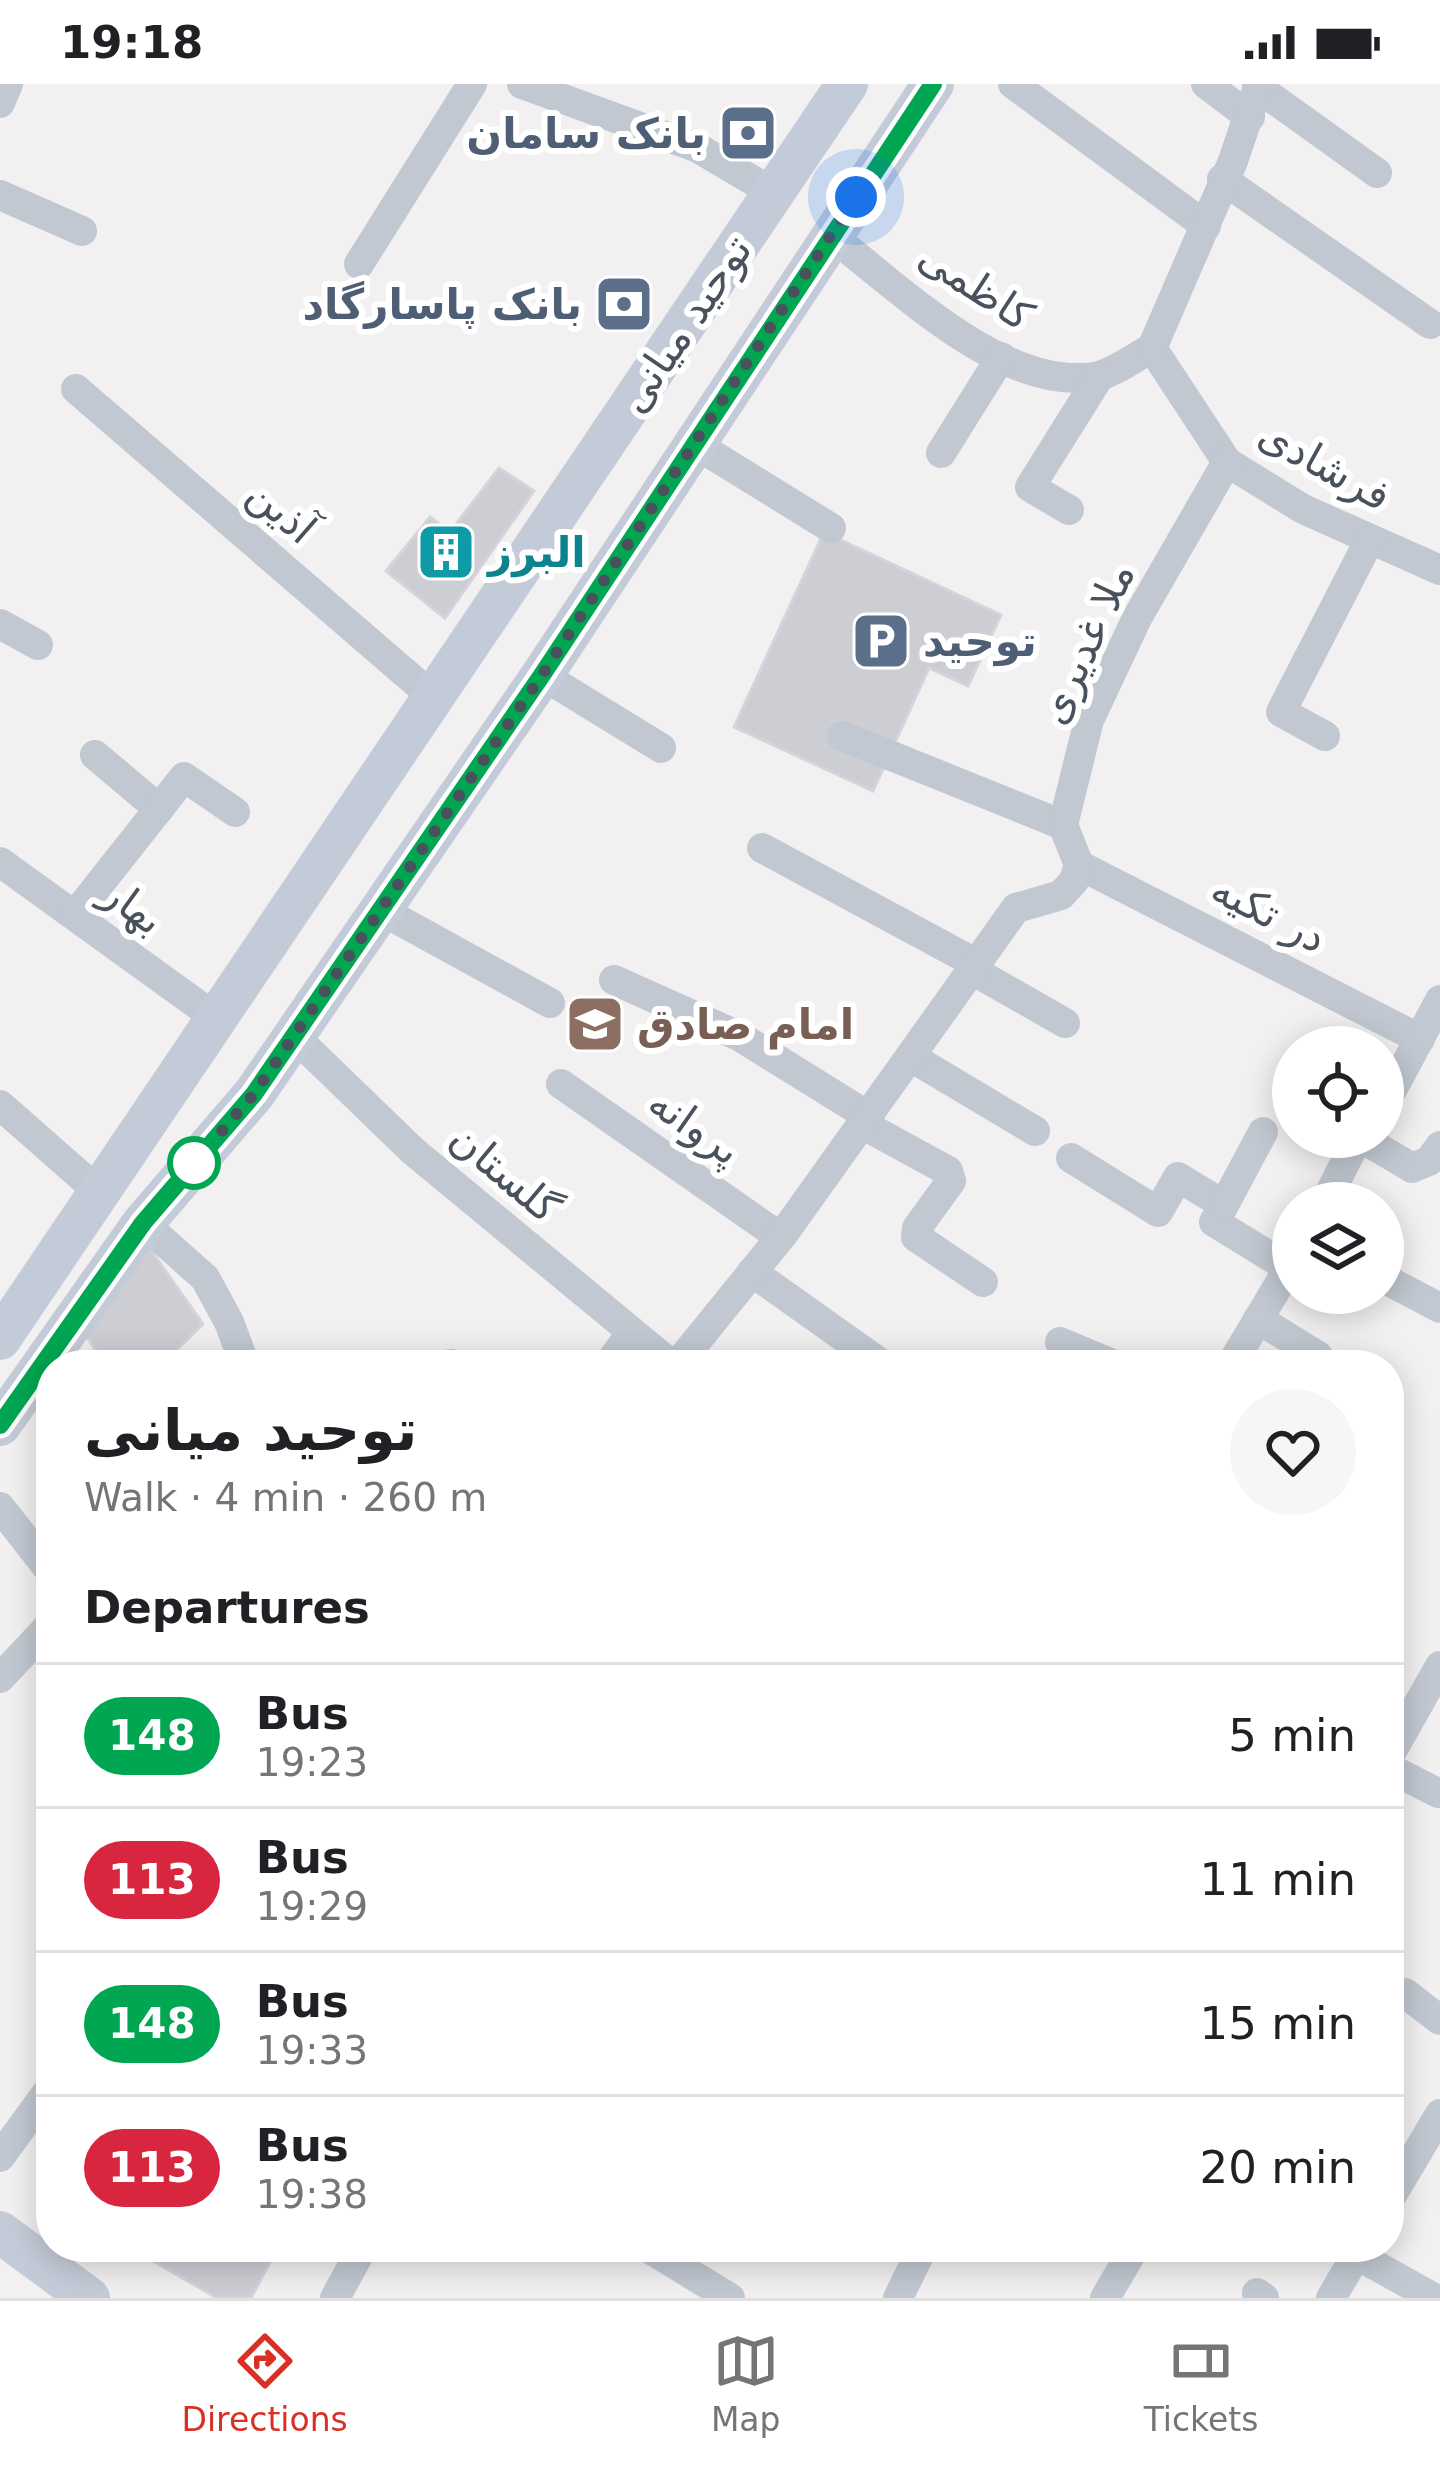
<!DOCTYPE html>
<meta charset="utf-8">
<style>
body{margin:0;font-family:"DejaVu Sans",Vazirmatn,sans-serif;background:#f6f6f6;color:#202124;height:100vh;display:flex;flex-direction:column;font-size:45px;white-space:nowrap}
*{box-sizing:border-box;margin:0}
p{font-size:39px;color:#757577}
.icon{flex:none;width:66px;height:66px;fill:none;stroke:currentColor;stroke-width:2;stroke-linecap:round;stroke-linejoin:round}
.map{position:relative;flex:1;overflow:hidden}
.panel{position:absolute;left:36px;top:1266px;width:1368px;height:912px;display:flex;flex-direction:column;background:#fff;border-radius:48px;box-shadow:0 6px 30px #0003}
.panel>*{flex:none}
.badge{padding:0 24px;border-radius:39px;font-size:42px;line-height:78px}
.buttons{position:absolute;left:1272px;top:942px;display:grid;gap:24px}
.buttons a{display:grid;place-items:center;width:132px;height:132px;border-radius:50%;background:#fff;box-shadow:0 6px 30px #0003;font-size:60px}
.you{position:absolute;width:60px;height:60px;margin:-30px;border:9px solid #fff;border-radius:50%;background:#1a73e8;box-shadow:0 0 0 18px #1a73e833}
.map>.badge{position:absolute;translate:-50% -50%;box-shadow:0 0 0 6px #fff}
h2{padding:0 48px;font-size:45px;line-height:108px}
.round{display:grid;place-items:center;flex:none;width:126px;height:126px;border-radius:63px;background:#f6f6f6}
.headline{display:flex;align-items:center;justify-content:space-between;height:204px;padding:0 48px}
h1{font-size:57px;font-weight:700;line-height:90px}
ul{padding:0;list-style:none}
li{display:flex;align-items:center;gap:36px;height:144px;padding:0 48px;border-top:3px solid #e0e0e0}
li div{flex:1}
li b{display:block;font-size:45px}
li em{font-style:normal}
li .badge{min-width:132px;font-weight:700;text-align:center}
.status{display:flex;justify-content:space-between;align-items:center;height:84px;padding:0 60px;background:#fff;direction:ltr}
.status svg{height:33px;fill:currentColor}
.tabs{display:flex;justify-content:space-around;align-items:center;height:168px;border-top:3px solid #e0e0e0;background:#fff;font-size:33px;color:#757577}
.tabs a{display:grid;justify-items:center;gap:6px}
.tabs .on{color:#d93025}
.map>svg:first-child{display:block}
.building{fill:#cdced4;stroke:#d4d5db;stroke-width:3}
.lines{fill:none;stroke-linecap:round;stroke-linejoin:round}
.minor{stroke:#c1c8d1;stroke-width:30}
.secondary{stroke:#c4cbd8;stroke-width:42}
.line-casing{stroke:#fff;stroke-width:27}
.line{stroke:#00a651;stroke-width:18}
.walk{stroke:#49515d;stroke-width:12;stroke-dasharray:0 21.6}
.stop-dot{fill:#fff;stroke:#00a651;stroke-width:6}
.labels{text-anchor:middle;dominant-baseline:central;stroke-width:12;stroke-linejoin:round;paint-order:stroke}
.service-label{font-size:42px;font-weight:bold;fill:#4e5e75;stroke:#fff;text-anchor:end}
.street-label{font-size:42px;fill:#49515d;stroke:#fff}
.culture-label{font-size:42px;font-weight:bold;fill:#0d838f;stroke:#fff;text-anchor:start}
.education-label{font-size:42px;font-weight:bold;fill:#785e54;stroke:#fff;text-anchor:start}
</style>
<div class="status"><b>19:18</b><svg viewBox="0 0 49 12"><path d="M0 12V9h3v3zM5 12V6h3v6zM10 12V3h3v9zM15 12V0h3v12zM26 1h20v11H26zM47 4h2v5h-2z"/></svg></div>
<div class="map">
<svg width="1440" height="2214" viewBox="0 0 1440 2214">
<rect width="100%" height="100%" fill="#f2f0f0"/>
<g class="building">
<path d="M499,384L534,407L445,534L386,487L430,433L450,448Z"/>
<path d="M824,448L1001,531L968,602L929,584L873,707L734,643Z"/>
<path d="M148,1162L203,1240L161,1281H105L85,1250Z"/>
<path d="M129,2163H278L251,2214H217Z"/>
</g>
<g class="lines">
<g class="minor">
<path d="M522,0L698,64L774,109"/>
<path d="M1013,0L1206,142"/>
<path d="M1206,0L1250,33"/>
<path d="M1257,3L1377,89"/>
<path d="M0,19L8,0"/>
<path d="M1222,95L1430,240"/>
<path d="M0,111L82,147"/>
<path d="M830,151C900,204 1001,306 1094,293C1113,290 1135,273 1152,264"/>
<path d="M359,180L472,0"/>
<path d="M1152,264L1227,378L1303,425L1440,486"/>
<path d="M1152,264L1233,77L1259,0"/>
<path d="M76,305L433,613"/>
<path d="M695,360L831,444"/>
<path d="M941,369L1001,273"/>
<path d="M1069,426L1030,403L1099,293"/>
<path d="M0,540L38,561"/>
<path d="M542,591L661,664"/>
<path d="M842,652L1063,741"/>
<path d="M1325,652L1281,628L1370,455"/>
<path d="M95,671L159,725"/>
<path d="M762,764L977,880"/>
<path d="M0,778L216,934"/>
<path d="M1079,781L1420,955"/>
<path d="M379,825L550,919"/>
<path d="M75,831L184,693L235,728"/>
<path d="M972,886L1065,939"/>
<path d="M614,896L739,952L868,1032"/>
<path d="M293,951L413,1067L672,1281"/>
<path d="M911,973L1035,1047"/>
<path d="M561,1000L780,1153"/>
<path d="M0,1021L99,1108"/>
<path d="M1383,1023L1440,916"/>
<path d="M862,1040L948,1087L951,1097L917,1144L916,1153L983,1198"/>
<path d="M1360,1053L1412,1084L1429,1077L1440,1062"/>
<path d="M1071,1074L1158,1128L1178,1093L1224,1121L1214,1138L1289,1184"/>
<path d="M1325,1119L1358,1053"/>
<path d="M1224,1121L1263,1048"/>
<path d="M143,1139L205,1194L229,1238L245,1281"/>
<path d="M752,1188L883,1281"/>
<path d="M1383,1194L1440,1224"/>
<path d="M1258,1235L1318,1272"/>
<path d="M1060,1258L1115,1281"/>
<path d="M451,1280L452,1281"/>
<path d="M608,1281L632,1248"/>
<path d="M677,1281L784,1149L1016,824L1061,811L1074,797L1079,781L1063,741L1089,636L1137,534L1227,378"/>
<path d="M1231,1281L1293,1177"/>
<path d="M0,1423L51,1488"/>
<path d="M0,1594L51,1540"/>
<path d="M1389,1672L1440,1582"/>
<path d="M1389,1684L1438,1709"/>
<path d="M1405,1909L1440,1936"/>
<path d="M0,2073L51,2003"/>
<path d="M1389,2116L1440,2030"/>
<path d="M647,2163L730,2214"/>
<path d="M1357,2171L1434,2214"/>
<path d="M1257,2209L1264,2214"/>
<path d="M335,2214L363,2163"/>
<path d="M898,2214L923,2163"/>
<path d="M1105,2214L1135,2163"/>
<path d="M1331,2214L1361,2163"/>
</g>
<g class="secondary">
<path d="M0,1255L847,0"/>
<path d="M0,1341L143,1139L254,1010L542,591L933,0"/>
<path d="M0,2148L89,2214"/>
</g>
</g>
<g class="lines">
<g class="line-casing">
<path id="line" d="M0,1341L143,1139L254,1010L542,591L933,0"/>
</g>
<use href="#line" class="line"/>
<path class="walk" d="M194,1079L254,1010L542,591L856,113"/>
</g>
<defs>
<g id="bank-square" transform="scale(3)"><rect x="-9" y="-9" width="18" height="18" rx="4" fill="#5c6f8a" stroke="#fff"/><path d="M-6-4H6V4H-6ZM0-2.3a2.3 2.3 0 1 0 0 4.6a2.3 2.3 0 1 0 0-4.6Z" fill="#fff"/></g>
<g id="building-square" transform="scale(3)"><rect x="-9" y="-9" width="18" height="18" rx="4" fill="#0f9aa8" stroke="#fff"/><path d="M-4-6H4V6H1V3H-1V6H-4ZM-2.5-4.3h1.7v1.8h-1.7ZM.8-4.3h1.7v1.8H.8ZM-2.5-1h1.7V.8h-1.7ZM.8-1h1.7V.8H.8Z" fill="#fff"/></g>
<g id="parking-square" transform="scale(3)"><rect x="-9" y="-9" width="18" height="18" rx="4" fill="#5c6f8a" stroke="#fff"/><path d="M-3.5-5.5H1a3.5 3.5 0 0 1 0 7H-1V5.5H-3.5ZM-1-3.4V-.6H.8a1.4 1.4 0 0 0 0-2.8Z" fill="#fff"/></g>
<g id="school-square" transform="scale(3)"><rect x="-9" y="-9" width="18" height="18" rx="4" fill="#8d6e63" stroke="#fff"/><path d="M0-5L7-2L0 1L-7-2ZM-4 1L0 2.5L4 1V4Q0 6-4 4Z" fill="#fff"/></g>
</defs>
<g fill-rule="evenodd">
<use href="#bank-square" x="748" y="49"/>
<use href="#bank-square" x="624" y="220"/>
<use href="#building-square" x="446" y="468"/>
<use href="#parking-square" x="881" y="557"/>
<use href="#school-square" x="595" y="940"/>
</g>
<circle class="stop-dot" cx="194" cy="1079" r="24"/>
<g class="labels">
<g class="service-label">
<text x="706" y="49">بانک سامان</text>
<text x="582" y="220">بانک پاسارگاد</text>
<text x="923" y="557" text-anchor="start">توحید</text>
</g>
<g class="street-label">
<text transform="translate(976 202) rotate(33)">کاظمی</text>
<text transform="translate(685 240) rotate(-56)">توحید میانی</text>
<text transform="translate(1325 381) rotate(29)">فرشادی</text>
<text transform="translate(282 427) rotate(41)">آذین</text>
<text transform="translate(1086 559) rotate(-65)">ملا غدیری</text>
<text transform="translate(133 822) rotate(36)">بهار</text>
<text transform="translate(1269 829) rotate(27)">در تکیه</text>
<text transform="translate(695 1042) rotate(35)">پروانه</text>
<text transform="translate(505 1089) rotate(40)">گلستان</text>
</g>
<g class="culture-label">
<text x="488" y="468">البرز</text>
</g>
<g class="education-label">
<text x="637" y="940">امام صادق</text>
</g>
</g>
</svg>
<div class="buttons">
<a><svg class="icon" aria-label="locate" viewBox="0 0 24 24"><circle cx="12" cy="12" r="6"/><path d="M12 2v4M12 18v4M2 12h4M18 12h4"/></svg></a>
<a><svg class="icon" aria-label="layers" viewBox="0 0 24 24"><path d="M12 4l9 5-9 5-9-5zM3 14l9 5 9-5"/></svg></a>
</div>
<div class="you" style="left:856px;top:113px"></div>
<section class="panel">
<div class="headline"><div><h1>توحید میانی</h1><p>Walk · 4 min · 260 m</p></div><a class="round"><svg class="icon" aria-label="heart" viewBox="0 0 24 24"><path d="M12 20l-8-8c-3-5 5-10 8-4 3-6 11-1 8 4z"/></svg></a></div>
<h2>Departures</h2>
<ul>
<li><span class="badge" style="background:#00a651;color:#fff">148</span><div><b>Bus</b><p>19:23</p></div><em>5 min</em></li>
<li><span class="badge" style="background:#d7263d;color:#fff">113</span><div><b>Bus</b><p>19:29</p></div><em>11 min</em></li>
<li><span class="badge" style="background:#00a651;color:#fff">148</span><div><b>Bus</b><p>19:33</p></div><em>15 min</em></li>
<li><span class="badge" style="background:#d7263d;color:#fff">113</span><div><b>Bus</b><p>19:38</p></div><em>20 min</em></li>
</ul>
</section>
</div>
<nav class="tabs">
<a class="on"><svg class="icon" aria-label="directions" viewBox="0 0 24 24"><path d="M12 3l9 9-9 9-9-9zM9 14v-3h6M13 9l2 2-2 2"/></svg>Directions</a>
<a><svg class="icon" aria-label="map" viewBox="0 0 24 24"><path d="M3 6l6-2 6 2 6-2v14l-6 2-6-2-6 2zM9 4v14M15 6v14"/></svg>Map</a>
<a><svg class="icon" aria-label="tickets" viewBox="0 0 24 24"><path d="M3 7h18v10H3zM15 7v10"/></svg>Tickets</a>
</nav>
